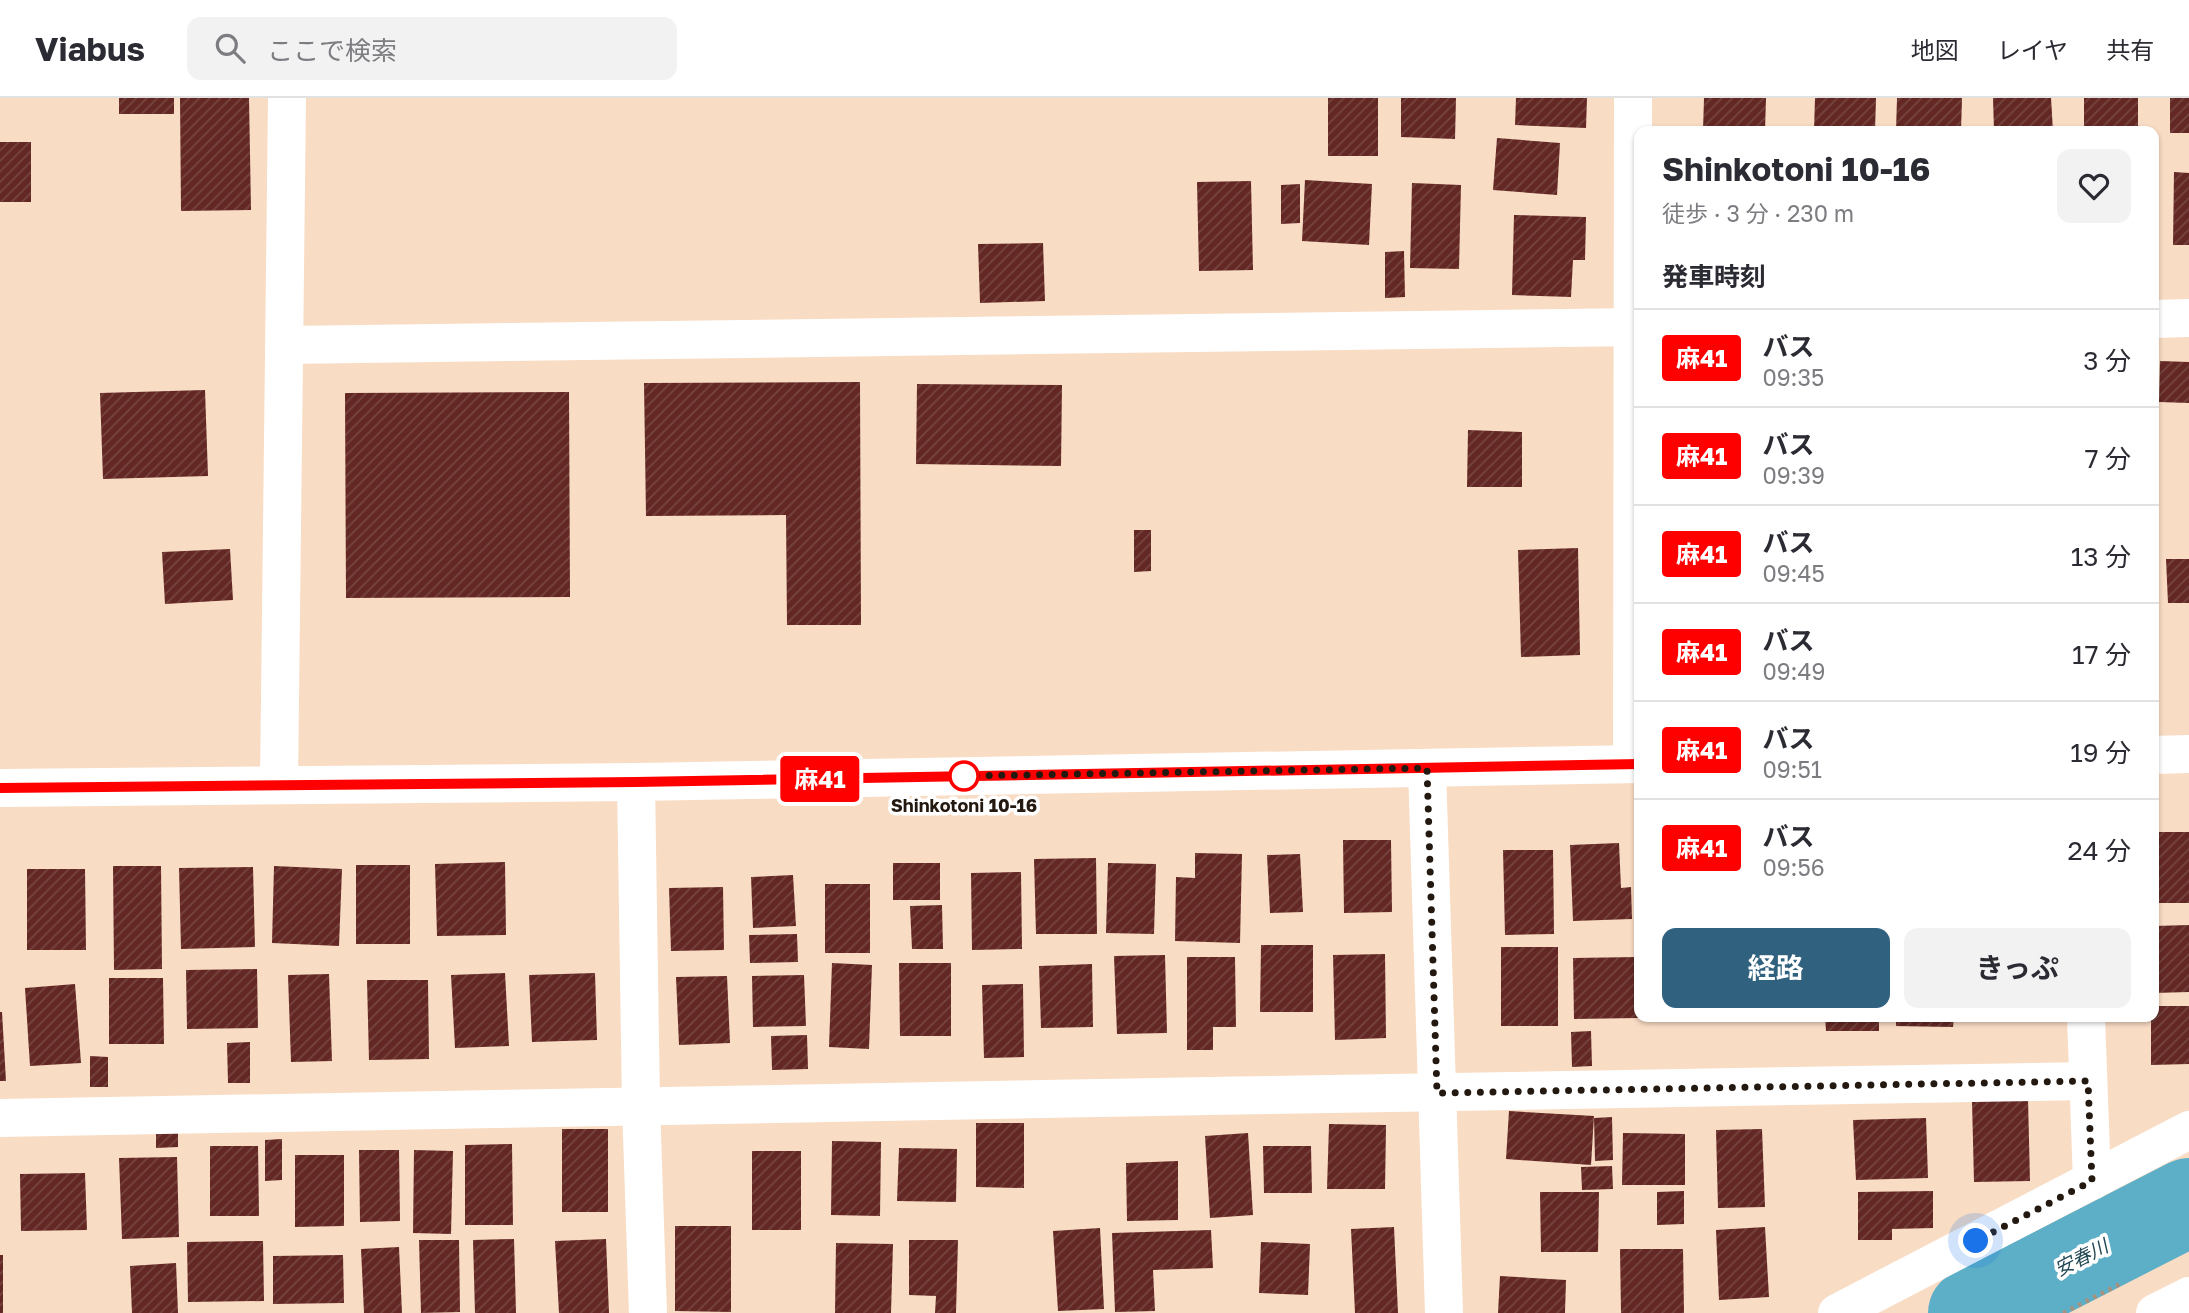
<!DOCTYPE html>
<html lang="ja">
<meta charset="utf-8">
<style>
body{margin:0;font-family:"Golos Text","Noto Sans JP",sans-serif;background:#f2f2f3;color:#2b2b33;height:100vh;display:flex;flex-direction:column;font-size:26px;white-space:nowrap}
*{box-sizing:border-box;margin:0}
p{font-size:23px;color:#7c7c81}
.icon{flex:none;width:38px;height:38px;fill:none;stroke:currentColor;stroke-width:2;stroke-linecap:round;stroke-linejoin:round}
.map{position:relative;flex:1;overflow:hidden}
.sheet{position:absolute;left:1634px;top:28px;width:525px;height:896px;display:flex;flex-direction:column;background:#fff;border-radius:14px;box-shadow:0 2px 5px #0004}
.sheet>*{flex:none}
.badge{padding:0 14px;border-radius:5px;font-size:24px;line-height:46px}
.you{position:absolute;width:35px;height:35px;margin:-18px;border:5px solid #fff;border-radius:50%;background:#1a73e8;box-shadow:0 0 0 10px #1a73e833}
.map>.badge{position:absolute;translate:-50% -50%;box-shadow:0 0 0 4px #fff}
h2{padding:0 28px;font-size:26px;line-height:63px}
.round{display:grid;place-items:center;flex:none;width:74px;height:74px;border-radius:14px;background:#f2f2f3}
.headline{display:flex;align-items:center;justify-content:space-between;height:119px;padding:0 28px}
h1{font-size:33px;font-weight:700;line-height:52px}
.action{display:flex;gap:14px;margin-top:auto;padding:14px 28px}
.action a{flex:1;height:80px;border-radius:14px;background:#30617f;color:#fff;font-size:28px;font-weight:700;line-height:80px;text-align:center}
.action a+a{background:#f2f2f3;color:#2b2b33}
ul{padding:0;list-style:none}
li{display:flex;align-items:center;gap:21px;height:98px;padding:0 28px;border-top:2px solid #e1e1e2}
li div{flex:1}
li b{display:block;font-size:26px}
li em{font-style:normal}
li .badge{min-width:77px;font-weight:700;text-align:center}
header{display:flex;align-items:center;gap:42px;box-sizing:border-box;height:98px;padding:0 35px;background:#fff;border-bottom:2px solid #e1e1e2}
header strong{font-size:33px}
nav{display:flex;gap:38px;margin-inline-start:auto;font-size:24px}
.search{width:490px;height:63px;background:#f2f2f3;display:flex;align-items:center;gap:18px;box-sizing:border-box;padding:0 24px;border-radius:14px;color:#7c7c81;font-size:26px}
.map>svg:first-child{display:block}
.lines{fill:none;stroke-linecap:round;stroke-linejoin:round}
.river{stroke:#5cafc7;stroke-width:88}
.building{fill:url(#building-hatch)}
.path{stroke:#a7917f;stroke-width:4.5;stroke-dasharray:3.5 5;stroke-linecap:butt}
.minor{stroke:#fff;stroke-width:38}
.line-casing{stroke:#fff;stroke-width:16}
.line{stroke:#f00;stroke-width:10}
.walk{stroke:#231910;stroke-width:7;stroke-dasharray:0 12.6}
.stop-dot{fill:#fff;stroke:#f00;stroke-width:3.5}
.labels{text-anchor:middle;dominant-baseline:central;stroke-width:7;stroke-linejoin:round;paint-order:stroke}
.stop-label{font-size:18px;font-weight:bold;fill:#231910;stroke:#fff}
.water-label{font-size:19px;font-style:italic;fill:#234955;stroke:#fff}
</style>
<header>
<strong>Viabus</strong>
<div class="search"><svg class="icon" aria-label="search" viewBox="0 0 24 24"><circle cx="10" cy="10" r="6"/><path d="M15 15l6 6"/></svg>ここで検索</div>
<nav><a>地図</a><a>レイヤ</a><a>共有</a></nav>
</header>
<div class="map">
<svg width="2189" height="1215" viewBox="0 0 2189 1215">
<defs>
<pattern id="building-hatch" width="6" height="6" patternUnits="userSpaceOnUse" patternTransform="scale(1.75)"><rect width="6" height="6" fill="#642824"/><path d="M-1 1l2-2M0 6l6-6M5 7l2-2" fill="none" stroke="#764541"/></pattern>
</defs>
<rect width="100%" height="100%" fill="#f9dcc4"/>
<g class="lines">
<path class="river" d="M1972,1215L2189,1104"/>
</g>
<g class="building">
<rect x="119" y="0" width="55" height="16"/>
<path d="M180,0H249L251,112L181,113Z"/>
<rect x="1328" y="0" width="50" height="58"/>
<path d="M1401,0H1456L1455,41L1401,39Z"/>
<path d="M1516,0H1587L1586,30L1515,27Z"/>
<path d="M1704,0H1766L1765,33H1703Z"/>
<path d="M1815,0H1876L1875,33H1814Z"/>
<path d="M1897,0H1962L1961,33H1896Z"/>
<path d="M1993,0H2051L2053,33H1994Z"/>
<rect x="2084" y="0" width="54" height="33"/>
<rect x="2170" y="0" width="19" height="35"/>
<path d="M1497,40L1560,45L1557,97L1493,92Z"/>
<rect x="0" y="44" width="31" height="60"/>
<path d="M2174,74L2189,75V147H2173Z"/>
<path d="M1305,82L1372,86L1369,147L1302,143Z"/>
<path d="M1251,83L1253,172L1199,173L1197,84Z"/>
<path d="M1412,85L1461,87L1459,171L1410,170Z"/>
<path d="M1300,86V125L1281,126V87Z"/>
<path d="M1514,117L1586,119L1585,162H1573L1571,199L1512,197Z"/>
<path d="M1043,145L1045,203L980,205L978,146Z"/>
<path d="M1404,153L1405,199L1385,200V154Z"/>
<path d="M2160,263L2189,264V305L2159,304Z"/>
<path d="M860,284L861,527H787L786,417L646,418L644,285Z"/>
<path d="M917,286L1062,287L1061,368L916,366Z"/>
<path d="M205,292L208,378L103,381L100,295Z"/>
<path d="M569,294L570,499L346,500L345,295Z"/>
<path d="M1468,332L1522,334V389H1467Z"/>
<path d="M1134,432H1151V473L1134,474Z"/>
<path d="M1578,450L1580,557L1521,559L1518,452Z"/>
<path d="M230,451L233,502L165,506L162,454Z"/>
<path d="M2166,461H2189V505H2168Z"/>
<rect x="2154" y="734" width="35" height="71"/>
<path d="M1343,742H1391L1392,814L1344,815Z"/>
<path d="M1619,745L1621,790L1631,789L1632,821L1573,823L1570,747Z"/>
<path d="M1503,752H1553L1554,836L1505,837Z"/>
<path d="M1195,755L1242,756L1240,845L1175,843L1176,779L1195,780Z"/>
<path d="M1300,756L1303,814L1270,815L1267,757Z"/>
<path d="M1096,760L1097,836H1036L1034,761Z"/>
<path d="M505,764L506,837L437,838L435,766Z"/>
<rect x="893" y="765" width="47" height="37"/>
<path d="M1108,765L1156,766L1154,836L1106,835Z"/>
<rect x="356" y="767" width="54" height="79"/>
<path d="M113,768H161L162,871L114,872Z"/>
<path d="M274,768L342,771L339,848L272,845Z"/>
<path d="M253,769L255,849L181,851L179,770Z"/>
<path d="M27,771H85L86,852H27Z"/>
<path d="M1021,774L1022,851L972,852L971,775Z"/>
<path d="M793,777L796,828L753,830L751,779Z"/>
<rect x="825" y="786" width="45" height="69"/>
<path d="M723,789L724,852L671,853L669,790Z"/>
<path d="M942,807L943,851H912L910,808Z"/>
<path d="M2189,827V894L2154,895V828Z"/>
<path d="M797,836L798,864L750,865L749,837Z"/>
<path d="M1261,847H1313V914H1260Z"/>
<rect x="1501" y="849" width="57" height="79"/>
<path d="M1385,856L1386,940L1335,942L1333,857Z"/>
<path d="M1165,857L1167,935L1117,936L1114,858Z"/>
<path d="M1187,859H1235L1236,929H1213V952H1187Z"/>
<path d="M1637,859L1638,920L1574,921L1573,860Z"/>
<path d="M832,865L872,867L869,951L829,949Z"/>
<path d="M899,865H951V938H900Z"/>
<path d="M1092,866L1093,929L1041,930L1039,868Z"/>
<path d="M257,871L258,930L187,931L186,872Z"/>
<path d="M505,875L509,948L455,950L451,877Z"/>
<path d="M595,875L597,942L532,944L529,877Z"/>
<path d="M329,876L332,963L291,964L288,877Z"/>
<path d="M804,877L806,928L753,929L752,878Z"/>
<path d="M727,878L730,945L679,947L676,879Z"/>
<path d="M109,880H163L164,946H109Z"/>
<path d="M367,882H428L429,961L369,962Z"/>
<path d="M75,886L81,965L30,968L25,890Z"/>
<path d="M1023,886L1024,959L984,960L982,887Z"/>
<path d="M2154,908H2189V966L2151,967V919H2154Z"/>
<path d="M0,914H2L6,983H0Z"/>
<path d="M1825,919H1879V933H1826Z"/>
<path d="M1896,919H1954L1953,929L1896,928Z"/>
<path d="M1591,933L1592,968L1572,969L1571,934Z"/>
<path d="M807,937L808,971L772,972L771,938Z"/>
<path d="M250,944V985H228L227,945Z"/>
<path d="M90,958L108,959V989H90Z"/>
<path d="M2028,1001L2030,1083L1974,1084L1972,1003Z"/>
<path d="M1509,1013L1594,1018L1591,1067L1506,1061Z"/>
<path d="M1612,1019L1613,1062L1595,1063L1594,1020Z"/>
<path d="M1926,1020L1928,1080L1856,1082L1853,1022Z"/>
<path d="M976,1025H1024V1090L976,1089Z"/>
<path d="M1329,1026L1386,1027L1385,1091H1327Z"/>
<rect x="562" y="1031" width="46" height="83"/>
<path d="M1762,1031L1765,1109L1718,1110L1716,1032Z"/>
<path d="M178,1033V1049L156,1050V1034Z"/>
<path d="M1248,1035L1253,1117L1210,1120L1205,1038Z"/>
<path d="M1623,1035L1685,1036V1087H1622Z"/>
<path d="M282,1041V1082L265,1083V1042Z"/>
<path d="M832,1043L881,1044L880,1118L831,1117Z"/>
<path d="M512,1046L513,1127H465V1047Z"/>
<path d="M210,1048H258L259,1118H210Z"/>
<path d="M1263,1048H1311L1312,1095H1264Z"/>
<path d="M899,1050L957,1051L956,1104L897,1103Z"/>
<path d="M359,1052H399L400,1123L360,1124Z"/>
<path d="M414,1052L453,1053L451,1136L413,1135Z"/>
<rect x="752" y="1053" width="49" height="79"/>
<path d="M295,1057H344V1128L295,1129Z"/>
<path d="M177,1059L179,1139L122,1141L119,1060Z"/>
<path d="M1178,1063V1122L1127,1123L1126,1065Z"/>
<path d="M1612,1068L1613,1091L1582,1092L1581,1069Z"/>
<path d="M85,1075L87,1132L21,1133L20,1076Z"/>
<path d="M1684,1093V1126L1657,1127V1094Z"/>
<path d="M1933,1093V1130L1892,1131V1142H1858V1094Z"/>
<path d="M1540,1094H1599L1598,1154H1541Z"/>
<path d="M675,1128H731V1214L675,1213Z"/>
<path d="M1394,1129L1398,1215H1355L1351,1131Z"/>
<path d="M1765,1129L1769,1199L1719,1202L1716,1132Z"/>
<path d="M1100,1130L1104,1211L1058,1213L1053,1133Z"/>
<path d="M1211,1132L1213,1170L1153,1172L1155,1213L1115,1214L1112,1135Z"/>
<path d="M514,1141L516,1215H475L473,1142Z"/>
<path d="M606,1141L609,1215H559L555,1143Z"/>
<path d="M419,1142H459L460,1214L421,1215Z"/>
<path d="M909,1142H958L956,1215H935L936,1198L909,1197Z"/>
<path d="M263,1143L264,1203L188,1204L187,1144Z"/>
<path d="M1261,1144L1310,1146L1308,1197L1259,1195Z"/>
<path d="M836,1145L893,1146L891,1215H835Z"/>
<path d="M399,1149L402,1215H364L361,1151Z"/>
<path d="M1620,1151H1683L1684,1215H1621Z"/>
<rect x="0" y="1157" width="3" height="58"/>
<path d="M343,1157L344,1205L273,1206V1158Z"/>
<path d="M176,1165L178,1215H132L130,1168Z"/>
<path d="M1500,1178L1566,1182L1565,1215H1498Z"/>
</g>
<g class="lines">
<path class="path" d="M2063,1215L2120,1186"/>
<g class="minor">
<path d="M2154,221L2189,220"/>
<path d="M285,247L1640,229"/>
<path d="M2154,657L2189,656"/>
<path d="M1632,666L1633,0"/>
<path d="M1427,670L1444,1215"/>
<path d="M636,684L641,1007L648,1215"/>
<path d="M279,686L287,0"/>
<path d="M0,690L636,684L1640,666"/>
<path d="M2086,919L2092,1083"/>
<path d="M0,1020C696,1005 1392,996 2088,983"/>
<path d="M1837,1215L2189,1032"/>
<path d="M2155,1215L2189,1198"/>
</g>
</g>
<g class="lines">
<g class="line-casing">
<path id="line" d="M0,690L636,684L1640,666"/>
</g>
<use href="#line" class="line"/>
<path class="walk" d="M964,678L1427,670L1437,995L2088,983L2092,1083L1976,1143"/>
</g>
<circle class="stop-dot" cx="964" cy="678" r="14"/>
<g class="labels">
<g class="stop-label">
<text x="964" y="707">Shinkotoni 10-16</text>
</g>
<g class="water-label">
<text transform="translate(2081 1159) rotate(-27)">安春川</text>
</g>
</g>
</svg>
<div class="you" style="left:1976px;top:1143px"></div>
<b class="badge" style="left:820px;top:681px;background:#f00;color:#fff">麻41</b>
<section class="sheet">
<div class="headline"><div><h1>Shinkotoni 10-16</h1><p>徒歩 · 3 分 · 230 m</p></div><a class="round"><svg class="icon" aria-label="heart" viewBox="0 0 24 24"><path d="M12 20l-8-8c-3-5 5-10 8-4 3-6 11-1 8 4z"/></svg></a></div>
<h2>発車時刻</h2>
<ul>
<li><span class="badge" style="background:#f00;color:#fff">麻41</span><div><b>バス</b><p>09:35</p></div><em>3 分</em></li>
<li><span class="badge" style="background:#f00;color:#fff">麻41</span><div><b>バス</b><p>09:39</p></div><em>7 分</em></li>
<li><span class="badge" style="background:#f00;color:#fff">麻41</span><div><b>バス</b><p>09:45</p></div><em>13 分</em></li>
<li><span class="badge" style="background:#f00;color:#fff">麻41</span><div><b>バス</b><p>09:49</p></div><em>17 分</em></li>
<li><span class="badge" style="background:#f00;color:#fff">麻41</span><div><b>バス</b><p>09:51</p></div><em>19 分</em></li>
<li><span class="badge" style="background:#f00;color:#fff">麻41</span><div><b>バス</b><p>09:56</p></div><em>24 分</em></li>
</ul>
<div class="action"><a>経路</a><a>きっぷ</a></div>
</section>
</div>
